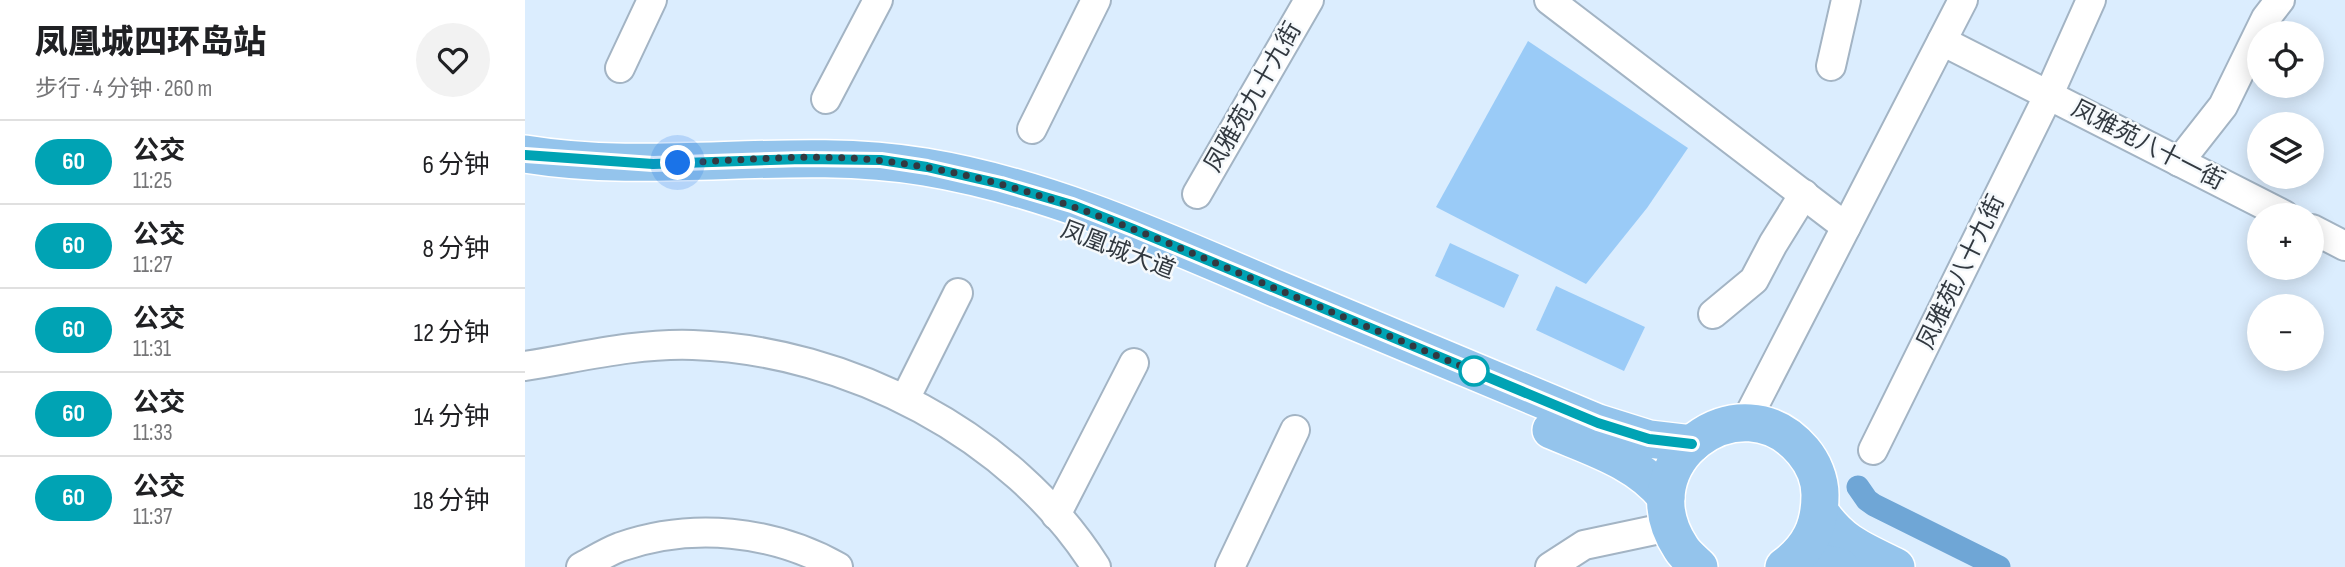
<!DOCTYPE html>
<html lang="zh">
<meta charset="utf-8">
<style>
body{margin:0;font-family:"Sofia Sans Condensed","Noto Sans SC",sans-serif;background:#f2f2f2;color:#202124;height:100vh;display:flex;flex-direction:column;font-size:26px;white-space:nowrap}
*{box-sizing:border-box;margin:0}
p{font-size:23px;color:#757577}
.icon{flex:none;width:38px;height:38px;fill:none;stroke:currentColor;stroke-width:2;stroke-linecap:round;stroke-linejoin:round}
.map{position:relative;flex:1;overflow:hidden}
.drawer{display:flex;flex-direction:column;background:#fff;width:525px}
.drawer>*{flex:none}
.badge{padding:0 14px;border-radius:23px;font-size:24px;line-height:46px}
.tools{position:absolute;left:1722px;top:21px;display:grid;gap:14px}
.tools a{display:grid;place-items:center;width:77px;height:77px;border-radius:50%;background:#fff;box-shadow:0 4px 18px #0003;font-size:35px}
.you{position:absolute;width:35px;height:35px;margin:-18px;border:5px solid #fff;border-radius:50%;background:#1a73e8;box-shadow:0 0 0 10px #1a73e833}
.map>.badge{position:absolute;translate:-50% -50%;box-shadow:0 0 0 4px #fff}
.round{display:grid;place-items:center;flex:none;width:74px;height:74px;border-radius:37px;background:#f2f2f2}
.head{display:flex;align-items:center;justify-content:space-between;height:119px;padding:0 35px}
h1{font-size:33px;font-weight:800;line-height:52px}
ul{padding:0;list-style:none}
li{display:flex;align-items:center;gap:21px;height:84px;padding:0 35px;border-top:2px solid #e0e0e0}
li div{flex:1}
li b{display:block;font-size:26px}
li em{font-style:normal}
li .badge{min-width:77px;font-weight:700;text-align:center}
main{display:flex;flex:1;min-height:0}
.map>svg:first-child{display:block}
.green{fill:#9acbf7}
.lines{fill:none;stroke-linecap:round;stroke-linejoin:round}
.canal{stroke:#6fa6d6;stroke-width:23}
.minor-casing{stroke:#a3b4c4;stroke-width:32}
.major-casing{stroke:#fff;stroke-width:40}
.minor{stroke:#fff;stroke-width:28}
.major{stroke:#94c4ec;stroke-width:37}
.line-casing{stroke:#fff;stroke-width:16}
.line{stroke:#00a3b4;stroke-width:10}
.walk{stroke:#323940;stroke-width:7;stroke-dasharray:0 12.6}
.stop-dot{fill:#fff;stroke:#00a3b4;stroke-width:3.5}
.labels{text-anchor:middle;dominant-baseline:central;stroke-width:5;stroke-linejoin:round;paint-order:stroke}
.street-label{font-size:24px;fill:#323940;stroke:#f5f9fc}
</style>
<main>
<section class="drawer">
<div class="head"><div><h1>凤凰城四环岛站</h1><p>步行 · 4 分钟 · 260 m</p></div><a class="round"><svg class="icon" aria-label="heart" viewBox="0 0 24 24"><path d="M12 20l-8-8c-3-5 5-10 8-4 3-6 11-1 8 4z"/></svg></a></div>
<ul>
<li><span class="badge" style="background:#00a3b4;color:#fff">60</span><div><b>公交</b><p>11:25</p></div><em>6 分钟</em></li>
<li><span class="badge" style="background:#00a3b4;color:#fff">60</span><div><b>公交</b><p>11:27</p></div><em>8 分钟</em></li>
<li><span class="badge" style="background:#00a3b4;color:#fff">60</span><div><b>公交</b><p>11:31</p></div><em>12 分钟</em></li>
<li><span class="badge" style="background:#00a3b4;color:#fff">60</span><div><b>公交</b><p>11:33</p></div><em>14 分钟</em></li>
<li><span class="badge" style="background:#00a3b4;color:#fff">60</span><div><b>公交</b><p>11:37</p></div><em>18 分钟</em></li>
</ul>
</section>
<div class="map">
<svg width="1820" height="567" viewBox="0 0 1820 567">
<rect width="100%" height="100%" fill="#dbedfe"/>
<g class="green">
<path d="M1003,41L1163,148L1122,208L1061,284L911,207Z"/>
<path d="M925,243L994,275L979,308L910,276Z"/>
<path d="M1031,286L1120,327L1099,371L1011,330Z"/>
</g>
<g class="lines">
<path class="canal" d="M1333,487L1342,500L1349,505L1474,567"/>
<g class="minor-casing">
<g id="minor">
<path d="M1024,0L1321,227"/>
<path d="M1417,41L1759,215"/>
<path d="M1306,66L1321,0"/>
<path d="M95,68L127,0"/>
<path d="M301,99L353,0"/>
<path d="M507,129L571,0"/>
<path d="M1654,162L1698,106L1741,18L1755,0"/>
<path d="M672,194L784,0"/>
<path d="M1787,229L1820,246"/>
<path d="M1188,314L1229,280L1248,244L1279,194"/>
<path d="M0,366C56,357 111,343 168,345C322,350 488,435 571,567"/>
<path d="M380,399L433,293"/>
<path d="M1220,423L1438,0"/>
<path d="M1348,450L1524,94L1566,0"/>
<path d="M531,515L609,363"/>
<path d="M56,567C69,560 82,552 95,547C167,522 247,530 313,567"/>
<path d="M705,567L770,430"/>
<path d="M1025,567L1059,545L1144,527"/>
</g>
</g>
<g class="major-casing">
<g id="major">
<path d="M0,154C133,176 267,145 400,167C521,187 633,238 745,286C854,332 964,377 1073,423L1124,439L1167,444"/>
<path d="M1026,430C1066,447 1113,461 1141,497"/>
<path d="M1295,512C1317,544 1337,550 1371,567"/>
<path d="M1272,557L1315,567"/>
<path d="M1174,567C1168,561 1160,555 1156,548C1099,462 1216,377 1278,451C1288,463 1295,479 1295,495C1295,526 1285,548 1259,567"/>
</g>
</g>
<use href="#minor" class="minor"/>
<use href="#major" class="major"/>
</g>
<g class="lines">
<g class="line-casing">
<path id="line" d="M0,155L128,164L278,159L356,160L402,167L476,184L547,205L608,229L1073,423L1124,439L1167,444"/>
</g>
<use href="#line" class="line"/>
<path class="walk" d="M153,163C220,160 293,153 359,161C487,176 604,226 721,276C799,309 877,341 955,374L949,371"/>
</g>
<circle class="stop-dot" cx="949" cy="371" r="14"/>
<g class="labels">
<g class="street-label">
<text transform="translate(728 97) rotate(-60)">凤雅苑九十九街</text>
<text transform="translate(1623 145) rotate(27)">凤雅苑八十一街</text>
<text transform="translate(593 250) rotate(21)">凤凰城大道</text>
<text transform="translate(1436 272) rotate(-64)">凤雅苑八十九街</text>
</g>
</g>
</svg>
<div class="tools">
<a><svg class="icon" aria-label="locate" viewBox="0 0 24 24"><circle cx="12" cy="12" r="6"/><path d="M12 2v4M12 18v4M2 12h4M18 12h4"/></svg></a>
<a><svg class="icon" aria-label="layers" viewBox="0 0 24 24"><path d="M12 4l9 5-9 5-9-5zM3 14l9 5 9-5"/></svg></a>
<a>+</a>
<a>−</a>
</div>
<div class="you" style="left:153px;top:163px"></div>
</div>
</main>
